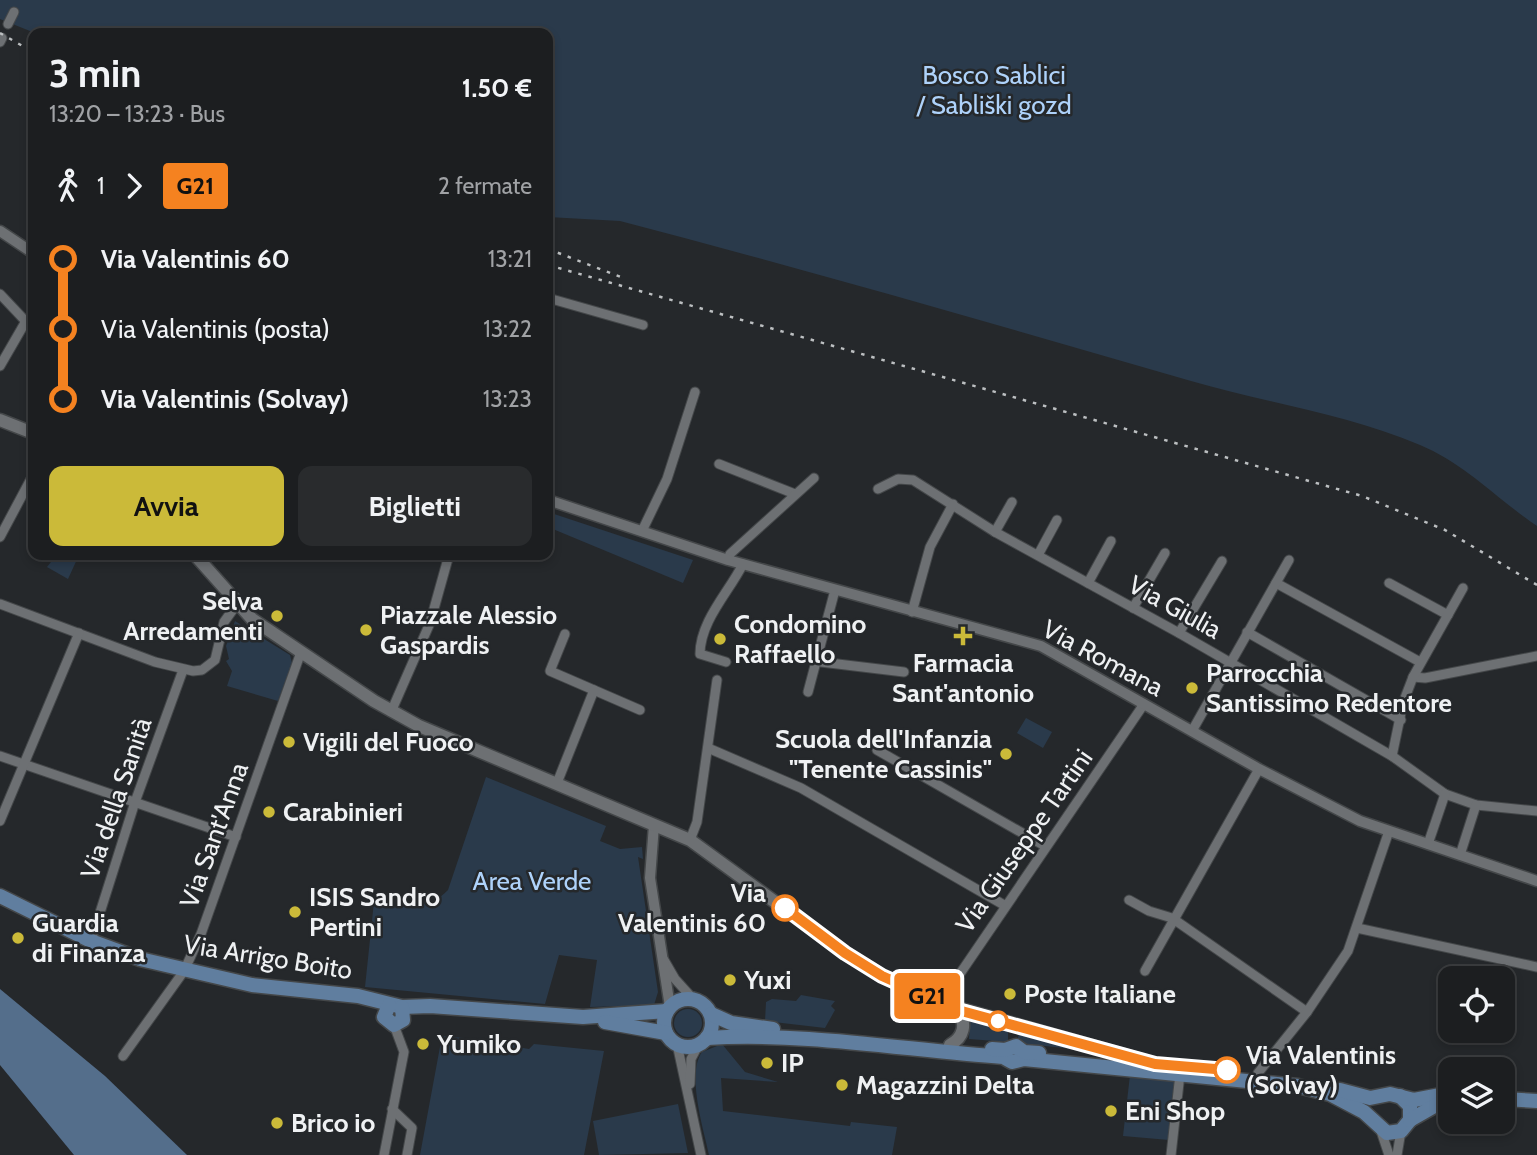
<!DOCTYPE html>
<html lang="it">
<meta charset="utf-8">
<style>
body{margin:0;font-family:Cabin,sans-serif;background:#292b2d;color:#f1f3f6;height:100vh;display:flex;flex-direction:column;font-size:26px;white-space:nowrap}
*{box-sizing:border-box;margin:0}
p{font-size:23px;color:#a0a2a5}
.icon{flex:none;width:38px;height:38px;fill:none;stroke:currentColor;stroke-width:2;stroke-linecap:round;stroke-linejoin:round}
.map{position:relative;flex:1;overflow:hidden}
.drawer{position:absolute;left:28px;top:28px;width:525px;height:532px;display:flex;flex-direction:column;background:#1c1e20;border-radius:14px;box-shadow:0 4px 10px #0003,0 0 0 2px #3a3c3e}
.drawer>*{flex:none}
.badge{padding:0 14px;border-radius:5px;font-size:24px;line-height:46px}
.tools{position:absolute;left:1438px;top:966px;display:grid;gap:14px}
.tools a{display:grid;place-items:center;width:77px;height:77px;border-radius:14px;background:#1c1e20;box-shadow:0 4px 10px #0003,0 0 0 2px #3a3c3e;font-size:35px}
.map>.badge{position:absolute;translate:-50% -50%;box-shadow:0 0 0 4px #fff}
.legs{display:flex;align-items:center;gap:10px;height:77px;padding:0 21px;font-size:23px}
.legs p{margin-inline-start:auto}
.head{display:flex;align-items:center;justify-content:space-between;height:119px;padding:0 21px}
h1{font-size:38px;font-weight:800;line-height:52px}
.cta{display:flex;gap:14px;margin-top:auto;padding:14px 21px}
.cta a{flex:1;height:80px;border-radius:14px;background:#cbba39;color:#111;font-size:28px;font-weight:800;line-height:80px;text-align:center}
.cta a+a{background:#292b2d;color:#f1f3f6}
ul{padding:0 21px;list-style:none}
li{display:flex;align-items:center;gap:24px;height:70px;font-size:26px}
li i{display:grid;place-items:center;width:10px;height:100%;margin:0 9px;background:currentColor}
li i::after{content:'';width:18px;height:18px;margin:-9px;border:5px solid;border-radius:50%;background:#1c1e20}
li p{margin-inline-start:auto}
li:first-child i{background:linear-gradient(#0000 50%,currentColor 0)}
li:last-child i{background:linear-gradient(currentColor 50%,#0000 0)}
.map>svg:first-child{display:block}
.green{fill:#2a3a4b}
.water{fill:#546e8b}
.lines{fill:none;stroke-linecap:round;stroke-linejoin:round}
.minor-casing{stroke:#444749;stroke-width:11}
.tertiary-casing{stroke:#444749;stroke-width:13}
.secondary-casing{stroke:#444749;stroke-width:15}
.primary-casing{stroke:#444749;stroke-width:17}
.minor{stroke:#6d7073;stroke-width:9}
.tertiary{stroke:#6d7073;stroke-width:10}
.secondary{stroke:#6d7073;stroke-width:12}
.primary{stroke:#607e9f;stroke-width:14}
.rail{stroke:#bcbfc1;stroke-width:2.5;stroke-dasharray:3.5 7;stroke-linecap:butt}
.line-1-casing{stroke:#fff;stroke-width:16}
.line-1{stroke:#f58220;stroke-width:10}
.poi-dot{fill:#cbba39;stroke:#25282b;stroke-width:2.5}
.stop-1-dot{fill:#fff;stroke:#f58220;stroke-width:3.5}
.labels{text-anchor:middle;dominant-baseline:central;stroke-width:5;stroke-linejoin:round;paint-order:stroke}
.park-label{font-size:26px;fill:#aed2fa;stroke:#25282b}
.poi-label{font-size:26px;font-weight:bold;fill:#eff1f3;stroke:#25282b;text-anchor:start}
.street-label{font-size:26px;fill:#eff1f3;stroke:#25282b}
.stop-label{font-size:26px;font-weight:bold;fill:#eff1f3;stroke:#25282b;text-anchor:end}
</style>
<div class="map">
<svg width="1537" height="1155" viewBox="0 0 1537 1155">
<rect width="100%" height="100%" fill="#25282b"/>
<g class="green">
<path d="M0,0H1537V526C1497,499 1464,463 1420,445C1347,414 1267,403 1191,381C1001,326 811,271 620,221L548,217V33H35L0,19Z"/>
<path d="M548,512L693,560L683,583L548,527Z"/>
<path d="M40,555H79L68,579L47,567L51,562Z"/>
<path d="M235,621L290,655L292,663L278,701L227,686L232,671L226,661L229,659L226,646Z"/>
<path d="M1026,718L1052,732L1043,748L1017,733Z"/>
<path d="M486,777L606,826L600,841L620,849L642,847L643,859L638,857L658,992L654,1005L590,1007L597,960L559,955L545,1004L365,987L375,892C402,901 425,914 448,890Z"/>
<path d="M801,995L835,1001L831,1006L835,1010L825,1028L765,1021L766,1002L772,999L796,1001Z"/>
<circle cx="688" cy="1023" r="14"/>
<path d="M970,1020L1008,1029V1042L969,1039Z"/>
<path d="M1019,1032L1073,1047V1049L1017,1043Z"/>
<path d="M442,1036L511,1042L517,1047L529,1049L534,1044L604,1051L584,1155H420Z"/>
<path d="M722,1044L745,1072L778,1082L721,1078L723,1111L850,1126L851,1122L897,1127L892,1155H709C704,1130 686,1074 702,1052Z"/>
<path d="M1130,1075L1177,1079L1169,1140L1123,1136Z"/>
<path d="M678,1104L688,1153L599,1155L593,1121Z"/>
</g>
<path class="water" d="M0,989L105,1076L187,1155H74L0,1065Z"/>
<g class="lines">
<g class="minor-casing">
<g id="minor">
<path d="M8,24L14,12"/>
<path d="M0,42L2,38"/>
<path d="M0,294L33,329"/>
<path d="M548,298L643,325"/>
<path d="M0,366L26,321"/>
<path d="M719,464L795,494"/>
<path d="M878,489L898,479L913,480L995,532L1179,633L1392,756L1445,794L1476,805L1537,811"/>
<path d="M642,531L667,479L695,392"/>
<path d="M995,532L1012,502"/>
<path d="M0,537L33,475"/>
<path d="M1038,555L1057,520"/>
<path d="M728,560L730,554L814,478"/>
<path d="M1088,583L1111,541"/>
<path d="M1276,583L1420,662"/>
<path d="M1389,583L1448,615"/>
<path d="M0,604L155,662L193,671L202,670L215,660L224,622L237,604"/>
<path d="M1133,608L1165,553"/>
<path d="M912,612L930,547L953,504"/>
<path d="M1247,632L1401,720"/>
<path d="M1179,633L1222,561"/>
<path d="M565,634L550,671L640,710"/>
<path d="M818,654L821,662L904,672"/>
<path d="M726,662L700,654C700,621 729,592 743,564"/>
<path d="M1413,677L1425,678L1537,656"/>
<path d="M808,692L835,590"/>
<path d="M391,712L430,623L449,555"/>
<path d="M1192,731L1289,560"/>
<path d="M708,748L801,788L1004,905"/>
<path d="M877,750L1045,846"/>
<path d="M0,756L236,837"/>
<path d="M1392,756L1403,703L1413,677L1463,588"/>
<path d="M557,783L594,690"/>
<path d="M0,821L79,633"/>
<path d="M690,840L697,822L717,680"/>
<path d="M1428,844L1445,794"/>
<path d="M1460,855L1476,805"/>
<path d="M1129,900L1149,911L1172,918L1307,1012"/>
<path d="M1357,928L1537,967"/>
<path d="M91,941L135,802L183,670"/>
<path d="M664,960L675,979L694,1000"/>
<path d="M1145,971L1259,769"/>
<path d="M940,1003L1144,704"/>
<path d="M677,1044L701,1155"/>
<path d="M123,1056L184,971L201,934L301,652"/>
<path d="M1258,1073L1307,1012L1348,951L1389,831"/>
<path d="M690,1084L691,1059L699,1044"/>
<path d="M392,1109L412,1128L407,1155"/>
<path d="M1381,1131L1389,1155"/>
<path d="M384,1155L404,1052L394,1025"/>
<path d="M1171,1155L1180,1074"/>
<path d="M1397,1155L1401,1131"/>
</g>
</g>
<g class="tertiary-casing">
<g id="tertiary">
<path d="M0,231L33,253"/>
<path d="M548,500L728,560L1041,646L1259,769L1360,821L1537,881"/>
<path d="M654,825L650,878L670,1007"/>
</g>
</g>
<g class="secondary-casing">
<g id="secondary">
<path d="M0,420L33,433"/>
<path d="M195,555L252,619L374,701L419,726L690,840L845,953L882,976L940,1003L1155,1064"/>
<path d="M950,1045C964,1037 967,1024 958,1010"/>
</g>
</g>
<g class="primary-casing">
<g id="primary">
<path d="M0,896L91,941L140,959L252,985L358,996L402,1007L430,1006L583,1017L667,1011"/>
<circle cx="688" cy="1023" r="24"/>
<path d="M389,1005L384,1017L394,1025L403,1020L402,1007"/>
<path d="M711,1014L731,1023L773,1029"/>
<path d="M605,1022L666,1033"/>
<path d="M707,1038C805,1032 905,1050 1003,1057L1012,1062L1024,1059L1298,1086L1330,1094L1364,1112L1387,1133L1401,1131L1410,1120V1106L1400,1096"/>
<path d="M992,1049L1005,1050L1016,1046L1024,1052L1039,1053"/>
<path d="M1340,1090L1370,1098L1390,1094L1414,1100L1451,1093"/>
<path d="M1503,1099L1537,1101"/>
<path d="M1410,1120L1438,1104L1451,1101"/>
</g>
</g>
<use href="#minor" class="minor"/>
<use href="#tertiary" class="tertiary"/>
<use href="#secondary" class="secondary"/>
<use href="#primary" class="primary"/>
<g class="rail">
<path d="M0,33L33,52"/>
<path d="M548,249L626,279"/>
<path d="M548,265L1362,496L1445,530L1537,585"/>
</g>
</g>
<g class="lines">
<g class="line-1-casing">
<path id="line-1" d="M785,908L845,953L882,976L958,1010L1155,1064L1227,1070"/>
</g>
<use href="#line-1" class="line-1"/>
</g>
<g class="poi-dot">
<circle cx="277" cy="616" r="7"/>
<circle cx="366" cy="630" r="7"/>
<path d="M959.5 625.5h7v7h7v7h-7v7h-7v-7h-7v-7h7z"/>
<circle cx="720" cy="639" r="7"/>
<circle cx="1192" cy="688" r="7"/>
<circle cx="289" cy="742" r="7"/>
<circle cx="1006" cy="754" r="7"/>
<circle cx="269" cy="812" r="7"/>
<circle cx="295" cy="912" r="7"/>
<circle cx="18" cy="938" r="7"/>
<circle cx="730" cy="980" r="7"/>
<circle cx="1010" cy="994" r="7"/>
<circle cx="423" cy="1044" r="7"/>
<circle cx="767" cy="1063" r="7"/>
<circle cx="842" cy="1085" r="7"/>
<circle cx="1111" cy="1111" r="7"/>
<circle cx="277" cy="1123" r="7"/>
</g>
<g class="stop-1-dot">
<circle cx="785" cy="908" r="12"/>
<circle cx="998" cy="1021" r="9"/>
<circle cx="1227" cy="1070" r="12"/>
</g>
<g class="labels">
<g class="park-label">
<text x="994" y="75">Bosco Sablici<tspan x="994" dy="30">/ Sabliški gozd</tspan></text>
<text x="532" y="881">Area Verde</text>
</g>
<g class="poi-label">
<text x="263" y="601" text-anchor="end">Selva<tspan x="263" dy="30">Arredamenti</tspan></text>
<text x="380" y="615">Piazzale Alessio<tspan x="380" dy="30">Gaspardis</tspan></text>
<text x="734" y="624">Condomino<tspan x="734" dy="30">Raffaello</tspan></text>
<text x="963" y="663" text-anchor="middle">Farmacia<tspan x="963" dy="30">Sant'antonio</tspan></text>
<text x="1206" y="673">Parrocchia<tspan x="1206" dy="30">Santissimo Redentore</tspan></text>
<text x="992" y="739" text-anchor="end">Scuola dell'Infanzia<tspan x="992" dy="30">"Tenente Cassinis"</tspan></text>
<text x="303" y="742">Vigili del Fuoco</text>
<text x="283" y="812">Carabinieri</text>
<text x="309" y="897">ISIS Sandro<tspan x="309" dy="30">Pertini</tspan></text>
<text x="32" y="923">Guardia<tspan x="32" dy="30">di Finanza</tspan></text>
<text x="744" y="980">Yuxi</text>
<text x="1024" y="994">Poste Italiane</text>
<text x="437" y="1044">Yumiko</text>
<text x="781" y="1063">IP</text>
<text x="856" y="1085">Magazzini Delta</text>
<text x="1125" y="1111">Eni Shop</text>
<text x="291" y="1123">Brico io</text>
</g>
<g class="street-label">
<text transform="translate(1175 607) rotate(29)">Via Giulia</text>
<text transform="translate(1103 658) rotate(28)">Via Romana</text>
<text transform="translate(116 798) rotate(-71)">Via della Sanità</text>
<text transform="translate(214 835) rotate(-70)">Via Sant'Anna</text>
<text transform="translate(1024 841) rotate(-55)">Via Giuseppe Tartini</text>
<text transform="translate(268 957) rotate(9)">Via Arrigo Boito</text>
</g>
<g class="stop-label">
<text x="766" y="893">Via<tspan x="766" dy="30">Valentinis 60</tspan></text>
<text x="1246" y="1055" text-anchor="start">Via Valentinis<tspan x="1246" dy="30">(Solvay)</tspan></text>
</g>
</g>
</svg>
<div class="tools">
<a><svg class="icon" aria-label="locate" viewBox="0 0 24 24"><circle cx="12" cy="12" r="6"/><path d="M12 2v4M12 18v4M2 12h4M18 12h4"/></svg></a>
<a><svg class="icon" aria-label="layers" viewBox="0 0 24 24"><path d="M12 4l9 5-9 5-9-5zM3 14l9 5 9-5"/></svg></a>
</div>
<b class="badge" style="left:927px;top:996px;background:#f58220;color:#111">G21</b>
<section class="drawer">
<div class="head"><div><h1>3 min</h1><p>13:20 – 13:23 · Bus</p></div><b>1.50 €</b></div>
<div class="legs"><svg class="icon" aria-label="walk" viewBox="0 0 24 24"><circle cx="13" cy="4" r="2"/><path d="M13 8l-2 6 4 7M11 14l-3 7M7 12l3-4h3l4 4"/></svg>1<svg class="icon" aria-label="forward" viewBox="0 0 24 24"><path d="M9 5l7 7-7 7"/></svg><b class="badge" style="background:#f58220;color:#111">G21</b><p>2 fermate</p></div>
<ul>
<li><i style="color:#f58220"></i><b>Via Valentinis 60</b><p>13:21</p></li>
<li><i style="color:#f58220"></i><span>Via Valentinis (posta)</span><p>13:22</p></li>
<li><i style="color:#f58220"></i><b>Via Valentinis (Solvay)</b><p>13:23</p></li>
</ul>
<div class="cta"><a>Avvia</a><a>Biglietti</a></div>
</section>
</div>
